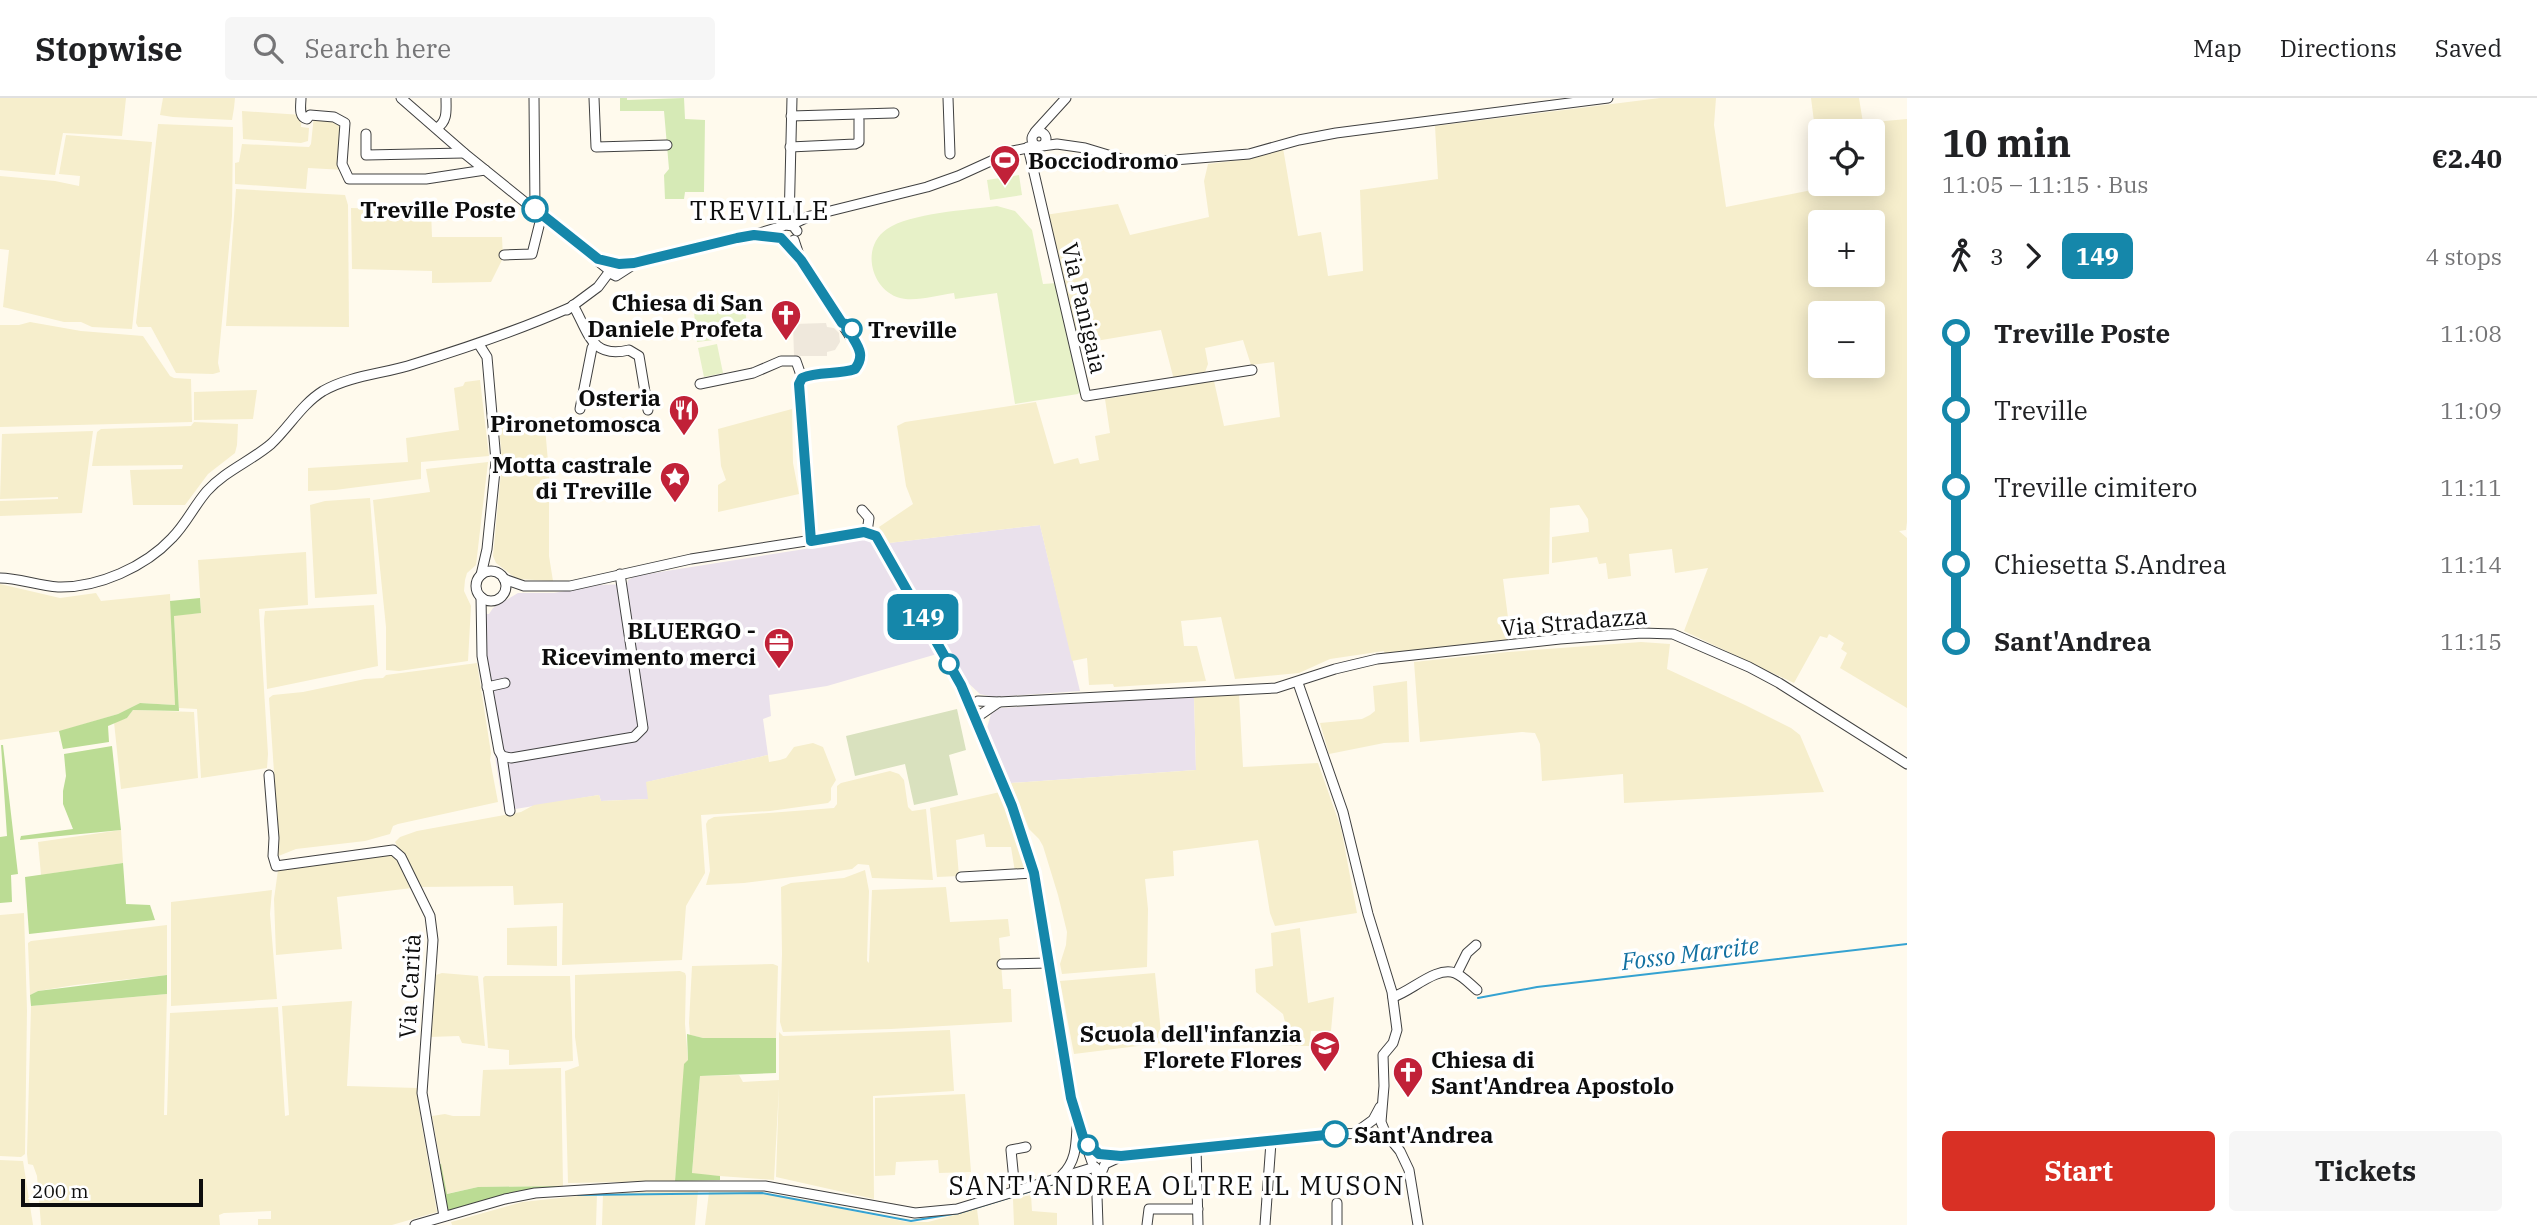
<!DOCTYPE html>
<meta charset="utf-8">
<style>
body{margin:0;font-family:"IBM Plex Serif",serif;background:#f6f6f6;color:#202124;height:100vh;display:flex;flex-direction:column;font-size:26px;white-space:nowrap}
*{box-sizing:border-box;margin:0}
p{font-size:23px;color:#757577}
.icon{flex:none;width:38px;height:38px;fill:none;stroke:currentColor;stroke-width:2;stroke-linecap:round;stroke-linejoin:round}
.map{position:relative;flex:1;overflow:hidden}
.drawer{display:flex;flex-direction:column;background:#fff;width:630px}
.drawer>*{flex:none}
.badge{padding:0 14px;border-radius:10px;font-size:24px;line-height:46px}
.buttons{position:absolute;left:1808px;top:21px;display:grid;gap:14px}
.buttons a{display:grid;place-items:center;width:77px;height:77px;border-radius:7px;background:#fff;box-shadow:0 4px 18px #0003;font-size:35px}
.scale{position:absolute;left:21px;bottom:18px;width:182px;box-sizing:border-box;padding-left:7px;border:4px solid #0d0d0d;border-top:0;font-size:19px;line-height:24px;white-space:nowrap;color:#0d0d0d;-webkit-text-stroke:5px #fff;paint-order:stroke}
.map>.badge{position:absolute;translate:-50% -50%;box-shadow:0 0 0 4px #fff}
.legs{display:flex;align-items:center;gap:10px;height:77px;padding:0 35px;font-size:23px}
.legs p{margin-inline-start:auto}
.overview{display:flex;align-items:center;justify-content:space-between;height:119px;padding:0 35px}
h1{font-size:38px;font-weight:700;line-height:52px}
.action{display:flex;gap:14px;margin-top:auto;padding:14px 35px}
.action a{flex:1;height:80px;border-radius:7px;background:#d93025;color:#fff;font-size:28px;font-weight:700;line-height:80px;text-align:center}
.action a+a{background:#f6f6f6;color:#202124}
ul{padding:0 35px;list-style:none}
li{display:flex;align-items:center;gap:24px;height:77px;font-size:26px}
li i{display:grid;place-items:center;width:10px;height:100%;margin:0 9px;background:currentColor}
li i::after{content:'';width:18px;height:18px;margin:-9px;border:5px solid;border-radius:50%;background:#fff}
li p{margin-inline-start:auto}
li:first-child i{background:linear-gradient(#0000 50%,currentColor 0)}
li:last-child i{background:linear-gradient(currentColor 50%,#0000 0)}
header{display:flex;align-items:center;gap:42px;box-sizing:border-box;height:98px;padding:0 35px;background:#fff;border-bottom:2px solid #e0e0e0}
header strong{font-size:33px}
nav{display:flex;gap:38px;margin-inline-start:auto;font-size:24px}
.search{width:490px;height:63px;background:#f6f6f6;display:flex;align-items:center;gap:18px;box-sizing:border-box;padding:0 24px;border-radius:7px;color:#757577;font-size:26px}
main{display:flex;flex:1;min-height:0}
.map>svg:first-child{display:block}
.industrial{fill:#eae1ec}
.farmland{fill:#f6eecc;fill-rule:evenodd}
.green{fill:#d6eab6}
.forest{fill:#bbdc94}
.cemetery{fill:#d9e1be}
.pitch{fill:#e7f1c8}
.plaza{fill:#efe8dc}
.lines{fill:none;stroke-linecap:round;stroke-linejoin:round}
.stream{stroke:#35a2d1;stroke-width:2}
.minor-casing{stroke:#404040;stroke-width:11}
.minor{stroke:#fff;stroke-width:9}
.line-1-casing{stroke:#fff;stroke-width:16}
.line-1{stroke:#1587aa;stroke-width:10}
.stop-1-dot{fill:#fff;stroke:#1587aa;stroke-width:3.5}
.labels{text-anchor:middle;dominant-baseline:central;stroke-width:7;stroke-linejoin:round;paint-order:stroke}
.poi-label{font-size:23px;font-weight:bold;fill:#0d0d0d;stroke:#fff;text-anchor:end}
.stop-label{font-size:23px;font-weight:bold;fill:#0d0d0d;stroke:#fff;text-anchor:start}
.street-label{font-size:23px;fill:#0d0d0d;stroke:#fff}
.water-label{font-size:24px;font-style:italic;fill:#1371a2;stroke:#fff}
.quarter-label{font-size:26px;letter-spacing:2px;fill:#0d0d0d;stroke:#fff}
</style>
<header>
<strong>Stopwise</strong>
<div class="search"><svg class="icon" aria-label="search" viewBox="0 0 24 24"><circle cx="10" cy="10" r="6"/><path d="M15 15l6 6"/></svg>Search here</div>
<nav><a>Map</a><a>Directions</a><a>Saved</a></nav>
</header>
<main>
<div class="map">
<svg width="1907" height="1127" viewBox="0 0 1907 1127">
<rect width="100%" height="100%" fill="#fffaed"/>
<g class="industrial">
<path d="M1040,427L1080,593L994,599L980,596L965,582L889,445Z"/>
<path d="M868,441L881,452L937,556L827,588L769,597L771,618L763,621L768,657L647,684L649,701L601,703L599,697L504,713L478,556L480,516H489L493,510L518,495H554L599,487L627,486L628,482L635,478Z"/>
<path d="M1194,598L1196,672L1011,685L987,630L991,616L1000,610Z"/>
</g>
<g class="farmland">
<path d="M0,0H126L122,38L63,35L55,77L0,72Z"/>
<path d="M163,0H235L234,10L232,22L173,19L160,17Z"/>
<path d="M1660,0H1716L1714,27L1726,109L1822,90V86H1872V33H1820V71L1811,0H1859L1863,25L1907,21V424L1906,432L1899,433L1907,440V610L1840,570L1847,555L1841,551L1844,545L1829,536L1827,540L1820,538L1794,585L1684,533L1708,470L1675,475L1672,451L1629,456L1631,478L1608,481L1606,465L1599,466L1597,459L1552,465V439L1589,434L1588,421L1579,407L1550,410L1549,476L1503,481L1511,543L1385,558L1384,553L1330,561L1299,575L1235,581L1221,519L1202,521L1181,523L1184,548H1197L1206,583L1114,589L1113,586L1089,587L1087,560L1072,563L1040,427L889,445L879,429L913,406L906,388L897,328L905,324L1036,304L1054,366L1078,360L1080,366L1099,362L1095,338L1110,335L1105,301L1214,283L1224,328L1280,319L1274,264L1251,267L1243,242L1205,250L1208,266L1204,277L1174,282L1161,232L1078,246L1045,117L1118,106L1130,137L1209,119L1204,83L1208,66L1249,61L1283,50L1298,138L1321,134L1328,178L1363,173L1360,92L1438,81L1435,28ZM1820,124H1872V177H1820ZM1820,215H1872V268H1820Z"/>
<path d="M242,13L302,17L301,29L309,30L308,43L301,45L243,41Z"/>
<path d="M314,17L341,22L345,72L308,70L306,91L235,86V65L239,64L242,46L309,49L311,46Z"/>
<path d="M158,26L233,29L232,118L218,265L220,274L213,276L176,275L151,229H138L136,225Z"/>
<path d="M66,37L152,44L132,231L92,229L81,224H64L3,209L9,152L0,151V78L55,83L79,88L80,78L59,76Z"/>
<path d="M236,91L345,97L348,107L349,229L226,228Z"/>
<path d="M351,110L431,112L432,139H502L503,160L491,184L432,185V173L352,171Z"/>
<path d="M30,224L81,233L143,238L170,278L174,280L191,281L192,324L0,329V227H19Z"/>
<path d="M480,282L489,358L421,364V381L335,392L308,393V370L408,364L406,340L459,332L454,290L463,288L465,284Z"/>
<path d="M257,292L253,321L194,322V294Z"/>
<path d="M792,311L793,365L799,396L718,414V387L726,382L721,368L718,331Z"/>
<path d="M540,323L545,329L549,375V458L553,483L517,481L496,465L493,458L502,364L499,328Z"/>
<path d="M194,324L238,326L237,347L235,355L208,376L185,407H133L130,372L182,371L183,367L92,368L97,334L101,331L191,328Z"/>
<path d="M93,333L82,415L0,418V403L58,401V399L0,401L2,336Z"/>
<path d="M488,364L476,467L467,475L465,482L464,493L471,508L468,563L399,573L386,572V529L373,402L430,394L426,371Z"/>
<path d="M370,400L377,496L315,500L310,407L325,403Z"/>
<path d="M306,454L308,507L259,511L268,656L267,670L201,680L197,611L179,610L174,517L201,515L198,462Z"/>
<path d="M0,486L60,500L96,495L101,503L170,496L175,607L140,605L118,616L61,633L0,642Z"/>
<path d="M374,507L378,568L267,591L264,522L265,513Z"/>
<path d="M1641,544L1670,546L1667,571L1745,607L1791,630L1800,637L1824,694L1624,705L1623,676L1542,683L1540,646L1535,635L1522,634L1420,644L1414,564L1508,554Z"/>
<path d="M477,565L491,655L490,662L498,704L398,726L393,728L390,736L365,743L296,751L276,759L275,689L269,600L273,597L303,594L365,581L383,580L386,577Z"/>
<path d="M1407,583L1409,644L1384,645L1329,656L1320,625L1362,621L1370,617L1375,613L1373,588Z"/>
<path d="M1239,596L1243,669L1318,665L1341,730L1357,815L1275,828L1270,815L1258,742L1173,753L1174,778L1145,781L1148,811L1147,869L1062,876L1060,866L1066,847L1067,834L1058,797L1043,748L1039,741L1029,731L1011,685L1196,672L1194,598Z"/>
<path d="M133,612L194,614L198,680L121,691L114,624L127,620Z"/>
<path d="M813,645L823,649L836,682L831,690V702L828,705L770,713L701,717L705,775L686,808L682,862L562,867L563,805L514,807L513,788L419,789L395,744L400,739L417,733L521,714L534,707L579,700L599,697L601,703L648,701L646,684L768,657L769,664L780,662L786,660L794,649Z"/>
<path d="M890,673L899,676L904,682L908,709L912,713L926,711L933,782L872,780L869,767L858,766L852,771L817,776L744,785L706,787L710,773L706,726L708,722L714,719L834,710L837,706V688L841,685Z"/>
<path d="M1000,694L1027,773L1015,774L1011,749H986L984,736L956,742L959,778L937,779L930,710Z"/>
<path d="M121,732L123,765L41,777L38,744Z"/>
<path d="M389,754L397,757L412,790L337,799L342,851L276,857L274,801L278,772Z"/>
<path d="M865,772L869,793L867,863L869,865L872,792L946,789L950,824L1008,821L1010,838L999,840L1003,891H1011L1012,924L891,931L783,934L780,924L782,856L781,789L791,785L844,780Z"/>
<path d="M272,792L270,816L277,901L171,908V804Z"/>
<path d="M24,815L27,912L25,1056L21,1059L0,1058V817Z"/>
<path d="M167,827V877L75,887L38,893L30,897L28,845L31,843Z"/>
<path d="M557,828V868L507,867V830Z"/>
<path d="M1300,830L1308,905L1334,899L1331,933H1311L1309,948H1281L1285,924L1283,916L1256,894L1255,871L1273,868L1271,835Z"/>
<path d="M773,866L778,868L776,940H703L690,937L689,925L692,868Z"/>
<path d="M680,873L685,875L686,878L685,926L688,962L682,998L675,1083L568,1085L565,973L579,968L575,939V877Z"/>
<path d="M442,875L478,878L485,948L462,945L459,938L429,939L436,877Z"/>
<path d="M1155,875L1162,945L1074,956L1060,883Z"/>
<path d="M485,878H570L573,963L509,967V952L488,950L483,880Z"/>
<path d="M167,896L164,1017H167L170,915L278,909L285,1018L289,1017L282,908L352,903L347,988L418,990L420,1017L437,1114L392,1127H258V1121H271V1113L224,1115L219,1117L220,1127H41L37,1078L33,1067L28,1066L27,1056L31,908Z"/>
<path d="M950,932L954,993L873,998L874,1101L776,1079L779,989L774,1082L692,1076L700,978L739,977L743,984L779,982V934L783,938Z"/>
<path d="M561,970L563,1088L478,1089L446,1096L432,1018L445,1016L453,1018H480L483,972Z"/>
<path d="M965,996L971,1074L939,1075L938,1062L896,1064L895,1077L875,1078V1000Z"/>
<path d="M0,1062L23,1063L33,1127H0Z"/>
<path d="M698,1093L695,1127H602L603,1095Z"/>
<path d="M709,1094H758L907,1124H928L977,1111L979,1127H705Z"/>
<path d="M597,1096L596,1127H452L451,1124L522,1104Z"/>
<path d="M1031,1097L1032,1113L1057,1115V1127H1014L1013,1101Z"/>
</g>
<path class="green" d="M620,0H627V2L684,0L685,21L705,22L704,94H685L684,101H665L664,77L669,71L664,13H620Z"/>
<g class="forest">
<path d="M200,500L201,515L174,518L179,613L133,612L127,620L108,628L109,644L63,651L59,633L118,616L140,605L175,607L170,503Z"/>
<path d="M1,647H3L18,776L11,777L12,804L0,805V739L7,738Z"/>
<path d="M112,648L121,732L20,742L21,738L73,731L63,706V693L66,678L64,656Z"/>
<path d="M123,765L126,806L150,807L155,822L29,836L25,779Z"/>
<path d="M167,877V896L31,908L30,897L38,893Z"/>
<path d="M687,936L703,940H776V975L700,978L692,1075L720,1078V1082L675,1083L684,966L688,962Z"/>
<path d="M441,1066L447,1096L478,1089L563,1088L514,1094L448,1113L444,1107L436,1067Z"/>
</g>
<path class="cemetery" d="M957,611L966,652L949,657L958,697L914,707L905,666L855,678L846,638Z"/>
<g class="pitch">
<path d="M1019,77L1022,97L990,102L987,82Z"/>
<path d="M997,108L1015,113L1032,132L1043,186L1057,185L1081,292L1078,296L1015,306L997,195L955,201L954,195C937,197 916,204 900,200C871,192 860,149 887,131C910,115 968,112 997,108Z"/>
<path d="M745,209L748,238L697,244L694,214Z"/>
<path d="M717,246L723,275L704,279L698,250Z"/>
</g>
<path class="plaza" d="M826,225L827,229L834,230L839,235L840,244L835,252L827,254V258H794L793,226Z"/>
<g class="lines">
<g class="stream">
<path d="M1478,900L1537,889L1907,846"/>
<path d="M578,1097L762,1095L911,1123L959,1115L1067,1082"/>
</g>
<g class="minor-casing">
<g id="minor">
<path d="M301,0C301,7 298,19 307,21L310,17L334,19L345,25L342,66L349,81H426L485,72"/>
<path d="M401,0L464,55L609,172"/>
<path d="M534,0L535,111"/>
<path d="M594,0L596,49L667,47"/>
<path d="M948,0L950,56"/>
<path d="M791,18L894,15"/>
<path d="M437,30C448,23 446,12 446,0"/>
<circle cx="1039" cy="41" r="7"/>
<path d="M1035,34L1066,0"/>
<path d="M366,36V57L464,55"/>
<path d="M1042,48L1057,46L1085,50L1128,63L1149,64L1249,56L1299,42L1336,35L1608,0"/>
<path d="M790,49L855,46L859,44V22"/>
<path d="M1028,49L1086,298L1252,272"/>
<path d="M789,127L792,0"/>
<path d="M791,127L810,118L927,89L958,78L1013,53L1032,49"/>
<path d="M759,137L781,140"/>
<path d="M794,142L800,160"/>
<path d="M784,143L801,162L860,254V261L855,271C839,277 808,269 799,286L811,443"/>
<path d="M504,157L532,156L542,116"/>
<path d="M600,161L619,166L634,165L753,137L786,127L793,128L797,133"/>
<path d="M611,168L610,175L616,178L633,167"/>
<path d="M573,207C589,235 591,261 629,252L639,258L648,312"/>
<path d="M567,212L598,189L610,173"/>
<path d="M480,248L487,259L496,363L487,451L481,477"/>
<path d="M700,286L753,275L781,263H796L802,280"/>
<path d="M580,311L592,250L594,247"/>
<path d="M862,412L869,420L867,434"/>
<circle cx="491" cy="488" r="15"/>
<path d="M0,480C19,480 38,488 58,489C98,490 145,469 172,440C186,426 194,408 207,393C225,373 251,363 271,346C289,329 302,306 323,293C351,277 384,276 414,266C466,250 519,232 569,210"/>
<path d="M504,481L524,488H570L691,461L864,434L876,438L961,587L1012,708L1034,775L1072,1007L1092,1064"/>
<path d="M481,499L482,558L499,653L502,658L511,660L634,639L643,630L620,476"/>
<path d="M1298,585L1343,714L1368,816L1392,894L1397,932L1393,945L1383,957L1384,988L1381,1024L1386,1036L1400,1053L1409,1072L1418,1127"/>
<path d="M487,589L505,585"/>
<path d="M978,603L999,604L1276,590L1335,571L1377,561L1560,541L1642,535L1673,536L1749,569L1779,585L1907,666"/>
<path d="M972,614L980,617L999,604"/>
<path d="M502,658L510,713"/>
<path d="M269,677L274,740L273,758L276,768L393,752L401,759L430,818L433,842L422,995L444,1118"/>
<path d="M961,779L1034,775"/>
<path d="M1002,866L1049,865"/>
<path d="M1457,875L1467,855L1476,847"/>
<path d="M1393,899C1412,893 1436,868 1455,875C1463,878 1471,887 1477,892"/>
<path d="M1355,1035L1373,1022L1380,1009"/>
<path d="M1086,1045L1099,1056L1121,1058L1336,1036L1372,1035L1389,1040"/>
<path d="M1196,1049L1198,1127"/>
<path d="M1096,1070L1098,1127"/>
<path d="M1062,1077C1076,1064 1076,1047 1077,1029"/>
<path d="M1099,1080L1105,1066L1120,1059"/>
<path d="M1015,1093L1011,1052L1026,1049"/>
<path d="M1337,1105V1127"/>
<path d="M415,1127L505,1101L535,1095L646,1088H765L915,1115L957,1111L1095,1069"/>
<path d="M1147,1127L1149,1111H1198"/>
<path d="M1265,1127L1271,1044"/>
</g>
</g>
<use href="#minor" class="minor"/>
</g>
<g class="lines">
<g class="line-1-casing">
<path id="line-1" d="M535,111L598,161L619,166L634,165L737,140L754,137L781,140L801,162L842,225C849,226 853,229 854,236L853,240C860,251 864,259 855,271C838,277 819,273 802,280L799,286L811,443L864,434L876,438L961,587L1012,708L1034,775L1071,1000L1084,1042L1099,1056L1121,1058L1335,1036"/>
</g>
<use href="#line-1" class="line-1"/>
</g>
<defs>
<g id="stadium-pin" transform="scale(1.575)"><path d="M0 17L-7.5 6A9.5 9.5 0 1 1 7.5 6Z" fill="#c12138" stroke="#fff"/><path d="M0-5a6.5 5 0 1 0 0 10a6.5 5 0 1 0 0-10ZM-3.5-1.8h7v3.6h-7Z" fill="#fff"/></g>
<g id="church-pin" transform="scale(1.575)"><path d="M0 17L-7.5 6A9.5 9.5 0 1 1 7.5 6Z" fill="#c12138" stroke="#fff"/><path d="M-1.2-6h2.4v3.5h3.3v2.4h-3.3V6h-2.4V-.1h-3.3v-2.4h3.3Z" fill="#fff"/></g>
<g id="restaurant-pin" transform="scale(1.575)"><path d="M0 17L-7.5 6A9.5 9.5 0 1 1 7.5 6Z" fill="#c12138" stroke="#fff"/><path d="M-5-6h1v4h1v-4h1v4h1v-4h1v5L-1.5 .5V6h-2V.5L-5-1ZM5-6V6H3V1.5H1.5Q1.5-4 5-6Z" fill="#fff"/></g>
<g id="sight-pin" transform="scale(1.575)"><path d="M0 17L-7.5 6A9.5 9.5 0 1 1 7.5 6Z" fill="#c12138" stroke="#fff"/><path d="M0-6L1.8-2.2L6-1.7L2.9 1.2L3.7 5.4L0 3.3L-3.7 5.4L-2.9 1.2L-6-1.7L-1.8-2.2Z" fill="#fff"/></g>
<g id="office-pin" transform="scale(1.575)"><path d="M0 17L-7.5 6A9.5 9.5 0 1 1 7.5 6Z" fill="#c12138" stroke="#fff"/><path d="M-6-3h4V-5.5h4V-3h4V5H-6ZM-1-4.5V-3h2v-1.5ZM-6 0V1H6V0Z" fill="#fff"/></g>
<g id="school-pin" transform="scale(1.575)"><path d="M0 17L-7.5 6A9.5 9.5 0 1 1 7.5 6Z" fill="#c12138" stroke="#fff"/><path d="M0-5L7-2L0 1L-7-2ZM-4 1L0 2.5L4 1V4Q0 6-4 4Z" fill="#fff"/></g>
</defs>
<g fill-rule="evenodd">
<use href="#stadium-pin" x="1005" y="62"/>
<use href="#church-pin" x="786" y="217"/>
<use href="#restaurant-pin" x="684" y="312"/>
<use href="#sight-pin" x="675" y="379"/>
<use href="#office-pin" x="779" y="545"/>
<use href="#school-pin" x="1325" y="948"/>
<use href="#church-pin" x="1408" y="974"/>
</g>
<g class="stop-1-dot">
<circle cx="535" cy="111" r="12"/>
<circle cx="852" cy="231" r="9"/>
<circle cx="949" cy="566" r="9"/>
<circle cx="1335" cy="1036" r="12"/>
<circle cx="1088" cy="1047" r="9"/>
</g>
<g class="labels">
<g class="poi-label">
<text x="1028" y="62" text-anchor="start">Bocciodromo</text>
<text x="763" y="204">Chiesa di San<tspan x="763" dy="26">Daniele Profeta</tspan></text>
<text x="661" y="299">Osteria<tspan x="661" dy="26">Pironetomosca</tspan></text>
<text x="652" y="366">Motta castrale<tspan x="652" dy="26">di Treville</tspan></text>
<text x="756" y="532">BLUERGO -<tspan x="756" dy="26">Ricevimento merci</tspan></text>
<text x="1302" y="935">Scuola dell'infanzia<tspan x="1302" dy="26">Florete Flores</tspan></text>
<text x="1431" y="961" text-anchor="start">Chiesa di<tspan x="1431" dy="26">Sant'Andrea Apostolo</tspan></text>
</g>
<g class="stop-label">
<text x="516" y="111" text-anchor="end">Treville Poste</text>
<text x="868" y="231">Treville</text>
<text x="1354" y="1036">Sant'Andrea</text>
</g>
<g class="street-label">
<text transform="translate(1085 210) rotate(77)">Via Panigaia</text>
<text transform="translate(1574 523) rotate(-5)">Via Stradazza</text>
<text transform="translate(409 888) rotate(-87)">Via Carità</text>
</g>
<g class="water-label">
<text transform="translate(1690 855) rotate(-7)">Fosso Marcite</text>
</g>
<g class="quarter-label">
<text x="760" y="112">TREVILLE</text>
<text x="1177" y="1087">SANT'ANDREA OLTRE IL MUSON</text>
</g>
</g>
</svg>
<div class="buttons">
<a><svg class="icon" aria-label="locate" viewBox="0 0 24 24"><circle cx="12" cy="12" r="6"/><path d="M12 2v4M12 18v4M2 12h4M18 12h4"/></svg></a>
<a>+</a>
<a>−</a>
</div>
<div class="scale">200 m</div>
<b class="badge" style="left:923px;top:519px;background:#1587aa;color:#fff">149</b>
</div>
<section class="drawer">
<div class="overview"><div><h1>10 min</h1><p>11:05 – 11:15 · Bus</p></div><b>€2.40</b></div>
<div class="legs"><svg class="icon" aria-label="walk" viewBox="0 0 24 24"><circle cx="13" cy="4" r="2"/><path d="M13 8l-2 6 4 7M11 14l-3 7M7 12l3-4h3l4 4"/></svg>3<svg class="icon" aria-label="forward" viewBox="0 0 24 24"><path d="M9 5l7 7-7 7"/></svg><b class="badge" style="background:#1587aa;color:#fff">149</b><p>4 stops</p></div>
<ul>
<li><i style="color:#1587aa"></i><b>Treville Poste</b><p>11:08</p></li>
<li><i style="color:#1587aa"></i><span>Treville</span><p>11:09</p></li>
<li><i style="color:#1587aa"></i><span>Treville cimitero</span><p>11:11</p></li>
<li><i style="color:#1587aa"></i><span>Chiesetta S.Andrea</span><p>11:14</p></li>
<li><i style="color:#1587aa"></i><b>Sant'Andrea</b><p>11:15</p></li>
</ul>
<div class="action"><a>Start</a><a>Tickets</a></div>
</section>
</main>
